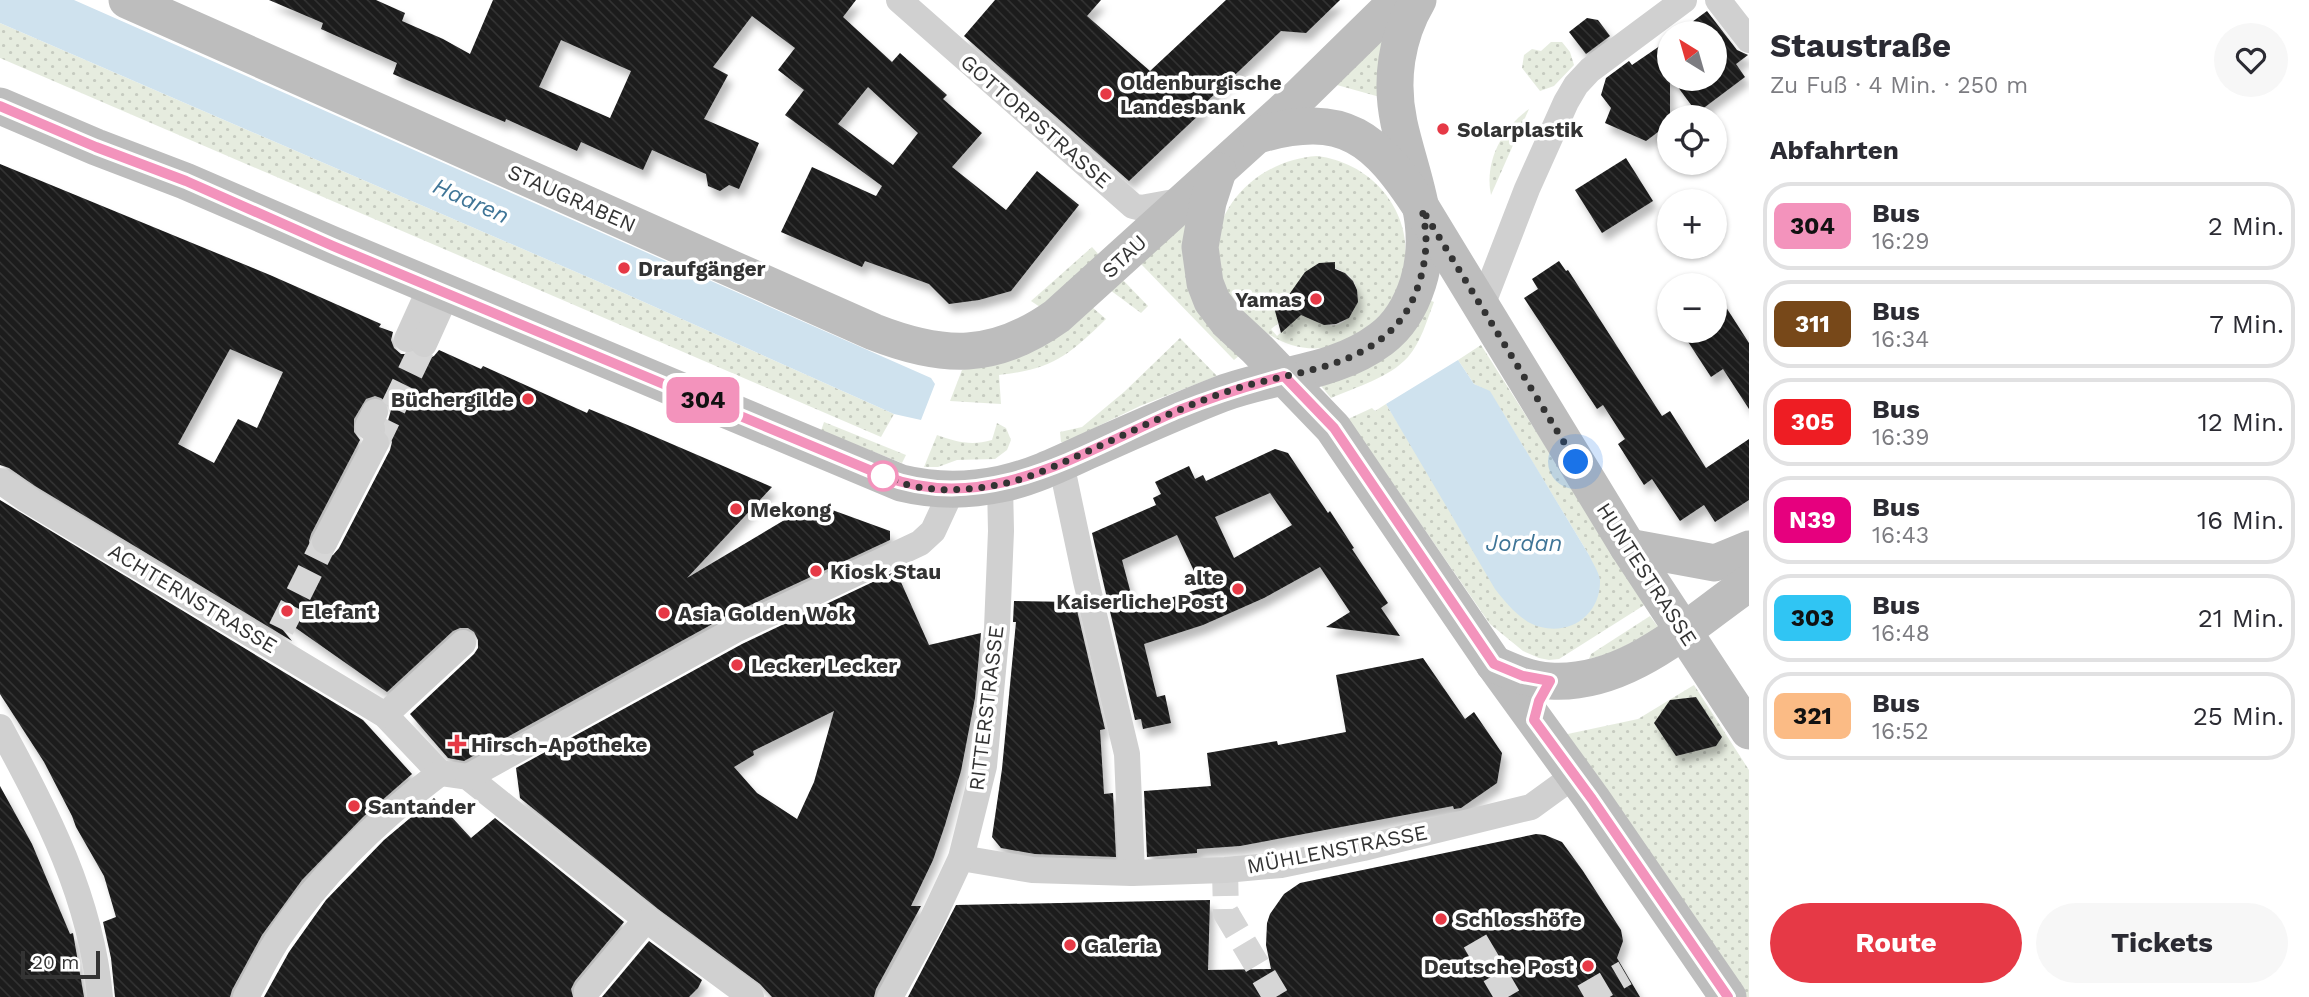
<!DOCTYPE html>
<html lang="de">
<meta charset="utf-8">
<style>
body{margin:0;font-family:"Work Sans",sans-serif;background:#f7f7f7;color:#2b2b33;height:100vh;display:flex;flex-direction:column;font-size:26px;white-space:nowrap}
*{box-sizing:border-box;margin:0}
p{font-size:23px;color:#7c7c81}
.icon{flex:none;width:38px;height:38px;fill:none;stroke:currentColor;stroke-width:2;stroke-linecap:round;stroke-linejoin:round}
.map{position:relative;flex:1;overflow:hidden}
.drawer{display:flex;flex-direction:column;background:#fff;width:560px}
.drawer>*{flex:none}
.badge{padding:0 14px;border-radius:10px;font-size:24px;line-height:46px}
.needle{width:46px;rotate:323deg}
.buttons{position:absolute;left:1657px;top:21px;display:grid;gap:14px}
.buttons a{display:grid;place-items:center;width:70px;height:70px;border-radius:50%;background:#fff;box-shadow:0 2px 5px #0004;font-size:35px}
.scale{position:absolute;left:21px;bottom:18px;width:79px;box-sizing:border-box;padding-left:7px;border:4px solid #333;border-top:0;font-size:19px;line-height:24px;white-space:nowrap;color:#333;-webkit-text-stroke:5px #fff;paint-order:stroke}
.you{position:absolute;width:35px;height:35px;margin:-18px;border:5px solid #fff;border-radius:50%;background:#1a73e8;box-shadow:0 0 0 10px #1a73e833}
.map>.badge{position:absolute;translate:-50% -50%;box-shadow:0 0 0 4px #fff}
h2{padding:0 21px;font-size:26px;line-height:63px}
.round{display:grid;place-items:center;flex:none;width:74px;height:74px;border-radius:37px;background:#f7f7f7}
.head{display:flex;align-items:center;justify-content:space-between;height:119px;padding:0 21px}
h1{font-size:33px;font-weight:700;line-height:52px}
.cta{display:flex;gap:14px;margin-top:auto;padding:14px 21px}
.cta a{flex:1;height:80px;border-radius:42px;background:#e63946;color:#fff;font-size:28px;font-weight:700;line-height:80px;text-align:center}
.cta a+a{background:#f7f7f7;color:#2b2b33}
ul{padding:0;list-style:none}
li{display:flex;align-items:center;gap:21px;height:88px;margin:0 14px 10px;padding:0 7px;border:4px solid #e1e1e2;border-radius:28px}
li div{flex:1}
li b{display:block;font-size:26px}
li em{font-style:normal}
li .badge{min-width:77px;font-weight:700;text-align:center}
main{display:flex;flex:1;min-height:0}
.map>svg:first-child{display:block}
.grass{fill:url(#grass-dots);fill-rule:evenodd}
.water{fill:#cfe2ee}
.building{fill:url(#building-back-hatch);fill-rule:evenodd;filter:url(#shadow)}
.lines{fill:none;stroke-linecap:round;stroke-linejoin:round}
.street-tunnel{stroke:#d6d6d6;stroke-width:26;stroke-dasharray:26 13;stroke-linecap:butt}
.street{stroke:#d0d0d0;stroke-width:26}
.secondary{stroke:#bdbdbd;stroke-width:37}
.line-casing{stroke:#fff;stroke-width:16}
.line{stroke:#f393bc;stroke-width:10}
.walk{stroke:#333;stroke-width:7;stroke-dasharray:0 12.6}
.poi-dot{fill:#e63946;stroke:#fff;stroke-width:2.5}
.stop-dot{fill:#fff;stroke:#f393bc;stroke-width:3.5}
.labels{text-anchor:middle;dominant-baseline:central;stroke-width:7;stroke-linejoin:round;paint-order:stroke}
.poi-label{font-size:21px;font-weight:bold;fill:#333;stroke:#fff;text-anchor:start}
.street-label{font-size:21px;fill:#333;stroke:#fff}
.water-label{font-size:23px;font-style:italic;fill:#3f7597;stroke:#fff}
</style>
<main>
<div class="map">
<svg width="1749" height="997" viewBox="0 0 1749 997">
<defs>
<pattern id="grass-dots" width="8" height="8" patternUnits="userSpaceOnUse" patternTransform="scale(1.75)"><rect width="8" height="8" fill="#e6ecdf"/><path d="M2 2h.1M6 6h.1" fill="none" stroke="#c6cbc0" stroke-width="1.8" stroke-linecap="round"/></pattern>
<pattern id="building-back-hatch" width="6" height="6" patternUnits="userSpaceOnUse" patternTransform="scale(1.75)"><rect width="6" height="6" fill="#1a1a1a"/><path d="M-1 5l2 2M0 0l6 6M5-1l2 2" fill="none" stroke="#333"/></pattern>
<filter id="shadow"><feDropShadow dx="4.5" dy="8" stdDeviation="3.5" flood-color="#0004"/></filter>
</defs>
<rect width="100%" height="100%" fill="#fff"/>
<g class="grass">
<path d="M0,23L597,281L894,414L881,437L0,58Z"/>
<path d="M1384,33L1387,99L1337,85Z"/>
<path d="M1551,42H1562L1570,52L1574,65L1554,86L1540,91L1522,68L1524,55L1532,49L1541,51Z"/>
<path d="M1529,109L1491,195C1484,162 1502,128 1529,109Z"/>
<path d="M1317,156C1381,164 1423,226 1399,288C1390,313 1373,328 1349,340C1307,361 1265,340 1238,306C1234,301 1228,295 1225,289C1194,223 1251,160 1317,156ZM1319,263C1327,266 1338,268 1345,273C1372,290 1350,334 1324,324C1317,322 1311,315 1305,311L1277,336L1271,329L1280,322L1274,305L1273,296H1294C1297,279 1305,272 1319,263Z"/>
<path d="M1188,218L1240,355L1234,360L1140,263Z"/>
<path d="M1092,247L1100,256L1040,307L1031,301Z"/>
<path d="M1122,279L1148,306L1141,313L1110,290Z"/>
<path d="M1429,300L1434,302C1427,320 1421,342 1408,357C1389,378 1356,387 1331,398L1317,381Z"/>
<path d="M1092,307L1106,319C1068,356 1053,369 999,375L1001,404L950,401L962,370L998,363Z"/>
<path d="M1180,338L1217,376L1140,406L1065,442H1061L1060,432L1082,427L1124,392Z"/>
<path d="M1481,345L1646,604L1559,659L1549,660L1539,658L1523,651L1490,624L1348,419L1372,408L1375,411L1386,404L1407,438L1589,555L1490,392L1474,384L1458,360Z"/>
<path d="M824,422L906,455L902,463L821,431Z"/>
<path d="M997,423L1006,428L1011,440L1007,450L995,459L957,460L938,467H924L937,435C957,442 971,446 992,440Z"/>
<path d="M1650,616L1659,628L1611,653L1589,659L1591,654Z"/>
<path d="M1694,685L1749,770V997H1744L1563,735L1638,719Z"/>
</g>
<g class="water">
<path d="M0,0H74L931,378L935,384L921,420L894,414L597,281L0,23Z"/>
<path d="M1458,360L1474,384L1490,391L1589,555C1592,562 1599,572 1600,580C1601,613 1572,635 1541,627C1522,623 1506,603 1495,589L1386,404Z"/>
</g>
<g class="building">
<path d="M269,0H376L405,13L402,21L443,39L470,54L493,0H856L843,17L892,62L900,53L947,95L943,99L982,133L952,167L1006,210L1037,171L1079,205L1011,291L979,300L949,304L929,284L865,261L862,267L781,232L812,167L876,196L882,186L785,115L804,90L778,70L795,48L752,16L713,67L728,75L704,119L759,143L739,189L729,185L720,191L708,186L706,174L652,150L643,170L581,142L577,151L506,119L505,122L467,106L393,74L397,63L321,29L323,23ZM561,40L631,71L610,118L539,87ZM868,87L918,133L893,165L838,124Z"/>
<path d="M995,0H1101L1087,16L1150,71L1226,0H1340L1306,33L1281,31L1200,108L1203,111L1129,181L964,36Z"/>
<path d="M1707,11L1737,50L1748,55L1736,64L1745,77L1697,113L1672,79H1715V33H1677Z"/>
<path d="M1587,18L1598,20L1610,36L1586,54L1569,32Z"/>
<path d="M1670,39V123L1646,141L1605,123L1611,108L1601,95L1606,78L1629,61L1632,65Z"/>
<path d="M1626,158L1653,201L1602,233L1575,190Z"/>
<path d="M0,164L270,275L381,324L379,327L393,332L391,340L394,348L401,354H412L418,359L426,360L434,356L439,350L481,369L483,366L587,413L589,409L630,426L772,487L687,578L813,503L890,531V540L727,616L464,761L448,758L410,714L474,654L478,648V640L474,632L468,628H460L453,631L387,692L283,619L278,624L292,641L35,486L9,468L0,465ZM230,349L283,372L257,428L238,419L214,463L178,444ZM375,396L381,398L388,403L391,410L387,424V432L392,442L390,450L339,548L333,555L326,557L318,555L311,549L309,541L311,534L360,440L354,432V419L366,399Z"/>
<path d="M1559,261L1566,271L1568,270L1662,416L1670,411L1706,468L1749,439V500L1715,522L1704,505L1680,521L1652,479L1644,485L1618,444L1625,439L1603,405L1597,409L1524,298L1538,289L1532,279Z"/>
<path d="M1335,262V269L1345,273L1353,281L1357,290L1358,302L1349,318L1336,324L1324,325L1301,315L1281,333L1271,296H1288L1305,272L1319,263Z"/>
<path d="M1715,290L1749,343V409L1723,369L1711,377L1681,331H1715Z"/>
<path d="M1275,449L1288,453L1328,513L1330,511L1354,548L1352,549L1388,603L1381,608L1400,636L1326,627L1350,612L1320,567L1264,598L1203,625L1144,644L1157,697L1165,695L1171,723L1143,729L1141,719L1135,720L1092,533L1156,505L1153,498L1161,494L1155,482L1189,466L1195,479L1203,475L1206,481ZM1270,493L1292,525L1234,558L1215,517ZM1177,535L1202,588L1135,609L1122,560Z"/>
<path d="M0,500L363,720L412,774L363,817L302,880L262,935L232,990L230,997H115L111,958L103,922L116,917L104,876L76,827L72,816L44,762L0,694Z"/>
<path d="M896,571L929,645L981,633L975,698L961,771L945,825L933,860L911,906H921L876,989L874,997H772L760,984L658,909L520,798L516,768L742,644ZM834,711L814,782L797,819L757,793L734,767L754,755L753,751Z"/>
<path d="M1014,601L1075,602L1105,729L1100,730L1104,794L1113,793L1116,857L1035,854L1001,848L992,837L1002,769L1016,622H1013Z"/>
<path d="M1423,658L1465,719L1474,712L1502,753L1497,783L1461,808L1454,809L1453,806L1240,846L1197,849V853L1147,857L1144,791L1211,786L1207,753L1277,741L1278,745L1346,732L1336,675Z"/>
<path d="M1696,697L1722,737L1716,746L1676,756L1654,723L1670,700Z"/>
<path d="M0,786L32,844L70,934L73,933L84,997H0Z"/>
<path d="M434,798L471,838L495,818L624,922L575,981L571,989L573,997H264L289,952L326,900L384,840Z"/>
<path d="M1536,834L1545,835L1562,842L1583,871L1621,930L1623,941L1617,958L1640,997H908L956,905L1210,900L1208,970L1271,969L1266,945L1267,923L1270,914L1284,894L1300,883Z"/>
<path d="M649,941L702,980L698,988L689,997H602Z"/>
</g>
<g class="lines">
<g class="street-tunnel">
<path d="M376,443L424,344"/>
<path d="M281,629L325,541"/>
<path d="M1225,870L1226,913L1276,997"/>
<path d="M1475,941L1508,997"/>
<path d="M1584,997L1625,973"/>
</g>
<g class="street">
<path d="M899,0L1133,206L1141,208L1185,200"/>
<path d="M1718,0L1749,40"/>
<path d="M1481,308L1527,189L1566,102L1576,85L1590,70L1684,0"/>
<path d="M407,339L431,286"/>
<path d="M424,344L447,293"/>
<path d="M372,429L368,426L375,412"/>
<path d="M1061,463L1086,581L1127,754L1132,873"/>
<path d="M0,481L26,499L385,715L440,773L468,777L648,921L751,997"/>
<path d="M325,541L376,443"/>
<path d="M385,715L463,643"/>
<path d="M0,727C47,814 91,897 100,997"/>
<path d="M468,777L735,630L920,543L933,531L952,490"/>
<path d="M961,858L1032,870L1132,873L1225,870L1281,865L1363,848L1531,807L1575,775"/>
<path d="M587,991L639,928L648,921"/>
<path d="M246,997C257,977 267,955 280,936C322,873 379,819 440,773"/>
<path d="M890,997L930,924L961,858L984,766L997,628L1001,531L1000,484"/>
</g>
<g class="secondary">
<path d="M127,0L874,332C943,359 994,361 1057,316L1300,96L1398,0"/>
<path d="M0,106L96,147L185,181L333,245L901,483C934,491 968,491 1001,484C1031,478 1062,463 1090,450C1133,431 1177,411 1221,394C1274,374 1335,374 1381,339C1400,325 1411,305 1418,283C1436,226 1411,178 1399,123C1390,81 1396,37 1418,0"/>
<path d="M1258,135C1345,110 1376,138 1422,209L1628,547L1749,731"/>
<path d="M1218,171L1208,202L1200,247L1205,283L1212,301L1228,322L1256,348L1333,428L1494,664L1592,799L1728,997"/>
<path d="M1628,547L1715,563L1749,549"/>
<path d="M1494,664C1512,672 1530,680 1550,681C1627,686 1690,624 1749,583"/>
</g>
</g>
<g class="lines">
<g class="line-casing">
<path id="line" d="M0,106L96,147L186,181L333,246L884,476C987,516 1084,451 1177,411C1212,397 1247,386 1284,376L1334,428L1494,664L1523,676L1550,681L1539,701L1534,720L1592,799L1728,997"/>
</g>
<use href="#line" class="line"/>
<path class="walk" d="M883,476C893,479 902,484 913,486C941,492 969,490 997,485C1026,480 1055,466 1082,454C1133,431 1184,405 1238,388C1291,372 1358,369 1397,324C1416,303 1426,268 1426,240C1426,230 1424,219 1422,209L1576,462"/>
</g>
<g class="poi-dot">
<circle cx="1106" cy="94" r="7"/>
<circle cx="1443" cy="129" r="7"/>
<circle cx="624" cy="268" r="7"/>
<circle cx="1316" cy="299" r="7"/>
<circle cx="528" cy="399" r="7"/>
<circle cx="736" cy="509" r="7"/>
<circle cx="816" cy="571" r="7"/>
<circle cx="1238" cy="589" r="7"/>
<circle cx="287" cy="611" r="7"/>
<circle cx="664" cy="613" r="7"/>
<circle cx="737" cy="665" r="7"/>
<path d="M453.5 733.5h7v7h7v7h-7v7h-7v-7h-7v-7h7z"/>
<circle cx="354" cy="806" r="7"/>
<circle cx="1441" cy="919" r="7"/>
<circle cx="1070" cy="945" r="7"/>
<circle cx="1588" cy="966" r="7"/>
</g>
<circle class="stop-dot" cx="883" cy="476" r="14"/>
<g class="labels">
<g class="poi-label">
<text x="1120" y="82">Oldenburgische<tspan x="1120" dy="24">Landesbank</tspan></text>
<text x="1457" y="129">Solarplastik</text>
<text x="638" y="268">Draufgänger</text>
<text x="1302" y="299" text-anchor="end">Yamas</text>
<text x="514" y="399" text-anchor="end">Büchergilde</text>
<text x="750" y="509">Mekong</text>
<text x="830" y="571">Kiosk Stau</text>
<text x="1224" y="577" text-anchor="end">alte<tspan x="1224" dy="24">Kaiserliche Post</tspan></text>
<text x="301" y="611">Elefant</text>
<text x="678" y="613">Asia Golden Wok</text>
<text x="751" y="665">Lecker Lecker</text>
<text x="471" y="744">Hirsch-Apotheke</text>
<text x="368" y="806">Santander</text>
<text x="1455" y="919">Schlosshöfe</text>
<text x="1084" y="945">Galeria</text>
<text x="1574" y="966" text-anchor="end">Deutsche Post</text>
</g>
<g class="street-label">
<text transform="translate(1036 121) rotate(41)">GOTTORPSTRASSE</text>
<text transform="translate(572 198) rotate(24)">STAUGRABEN</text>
<text transform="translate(1124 256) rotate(-43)">STAU</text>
<text transform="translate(1647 574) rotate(57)">HUNTESTRASSE</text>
<text transform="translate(193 598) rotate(31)">ACHTERNSTRASSE</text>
<text transform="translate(986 708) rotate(-83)">RITTERSTRASSE</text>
<text transform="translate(1337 849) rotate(-11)">MÜHLENSTRASSE</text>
</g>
<g class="water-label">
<text transform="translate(471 201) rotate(24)">Haaren</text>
<text x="1524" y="543">Jordan</text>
</g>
</g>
</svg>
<div class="buttons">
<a><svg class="needle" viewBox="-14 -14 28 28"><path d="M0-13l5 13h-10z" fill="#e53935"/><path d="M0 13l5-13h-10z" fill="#7c7c81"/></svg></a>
<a><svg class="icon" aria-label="locate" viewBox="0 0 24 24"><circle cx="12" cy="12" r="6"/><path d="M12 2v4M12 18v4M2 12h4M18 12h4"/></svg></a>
<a>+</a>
<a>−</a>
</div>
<div class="scale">20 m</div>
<div class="you" style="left:1576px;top:462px"></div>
<b class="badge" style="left:703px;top:400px;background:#f393bc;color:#111">304</b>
</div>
<section class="drawer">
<div class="head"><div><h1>Staustraße</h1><p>Zu Fuß · 4 Min. · 250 m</p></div><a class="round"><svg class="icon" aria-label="heart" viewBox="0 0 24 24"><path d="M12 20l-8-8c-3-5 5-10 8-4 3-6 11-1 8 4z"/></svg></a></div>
<h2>Abfahrten</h2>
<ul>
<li><span class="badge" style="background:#f393bc;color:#111">304</span><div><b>Bus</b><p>16:29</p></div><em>2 Min.</em></li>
<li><span class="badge" style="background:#774819;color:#fff">311</span><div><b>Bus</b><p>16:34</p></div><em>7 Min.</em></li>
<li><span class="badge" style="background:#ee1d23;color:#fff">305</span><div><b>Bus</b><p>16:39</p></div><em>12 Min.</em></li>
<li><span class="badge" style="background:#e6007e;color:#fff">N39</span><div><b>Bus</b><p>16:43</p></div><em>16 Min.</em></li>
<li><span class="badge" style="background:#30c5f3;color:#111">303</span><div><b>Bus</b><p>16:48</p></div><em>21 Min.</em></li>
<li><span class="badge" style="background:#fbbb85;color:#111">321</span><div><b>Bus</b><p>16:52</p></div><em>25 Min.</em></li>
</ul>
<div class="cta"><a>Route</a><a>Tickets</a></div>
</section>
</main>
